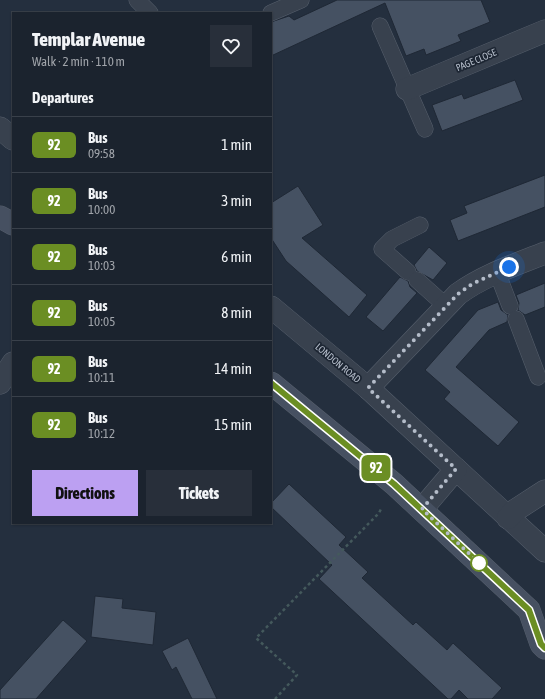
<!DOCTYPE html>
<meta charset="utf-8">
<style>
body{margin:0;font-family:"Asap Condensed",sans-serif;background:#282f3a;color:#f1f3f6;height:100vh;display:flex;flex-direction:column;font-size:15px;white-space:nowrap}
*{box-sizing:border-box;margin:0}
p{font-size:13px;color:#a0a4aa}
.icon{flex:none;width:22px;height:22px;fill:none;stroke:currentColor;stroke-width:2;stroke-linecap:round;stroke-linejoin:round}
.map{position:relative;flex:1;overflow:hidden}
.details{position:absolute;left:12px;top:12px;width:260px;height:512px;display:flex;flex-direction:column;background:#1b232e;border-radius:0px;box-shadow:0 1px 3px #0004,0 0 0 1px #39404a}
.details>*{flex:none}
.badge{padding:0 8px;border-radius:6px;font-size:14px;line-height:26px}
.you{position:absolute;width:20px;height:20px;margin:-10px;border:3px solid #fff;border-radius:50%;background:#1a73e8;box-shadow:0 0 0 6px #1a73e833}
.map>.badge{position:absolute;translate:-50% -50%;box-shadow:0 0 0 2px #fff}
h2{padding:0 20px;font-size:15px;line-height:36px}
.round{display:grid;place-items:center;flex:none;width:42px;height:42px;border-radius:0px;background:#282f3a}
.overview{display:flex;align-items:center;justify-content:space-between;height:68px;padding:0 20px}
h1{font-size:19px;font-weight:800;line-height:30px}
.cta{display:flex;gap:8px;margin-top:auto;padding:8px 20px}
.cta a{flex:1;height:46px;border-radius:0px;background:#bca0f2;color:#111;font-size:16px;font-weight:800;line-height:46px;text-align:center}
.cta a+a{background:#282f3a;color:#f1f3f6}
ul{padding:0;list-style:none}
li{display:flex;align-items:center;gap:12px;height:56px;padding:0 20px;border-top:1px solid #39404a}
li div{flex:1}
li b{display:block;font-size:15px}
li em{font-style:normal}
li .badge{min-width:44px;font-weight:700;text-align:center}
.map>svg:first-child{display:block}
.building{fill:#455162;stroke:#1f2835}
.lines{fill:none;stroke-linecap:round;stroke-linejoin:round}
.lane-casing{stroke:#565f6c;stroke-width:17}
.street-casing{stroke:#565f6c;stroke-width:23}
.secondary-casing{stroke:#565f6c;stroke-width:23}
.path{stroke:#44595c;stroke-width:2.5;stroke-dasharray:3 3;stroke-linecap:butt}
.lane{stroke:#38414e;stroke-width:16}
.street{stroke:#38414e;stroke-width:22}
.secondary{stroke:#465061;stroke-width:22}
.line-casing{stroke:#fff;stroke-width:9}
.line{stroke:#6b8e23;stroke-width:6}
.walk{stroke:#b4bcc9;stroke-width:4;stroke-dasharray:0 7.2}
.stop-dot{fill:#fff;stroke:#6b8e23;stroke-width:2}
.labels{text-anchor:middle;dominant-baseline:central;stroke-width:3.5;stroke-linejoin:round;paint-order:stroke}
.street-label{font-size:10px;fill:#b4bcc9;stroke:#1d2633}
</style>
<div class="map">
<svg width="545" height="699" viewBox="0 0 545 699">
<rect width="100%" height="100%" fill="#242f3e"/>
<g class="building">
<path d="M337,0H481L490,22L458,35L461,41L426,55L424,49L406,56L385,3L271,56V22L289,16L294,20Z"/>
<path d="M515,80L523,100L442,131L432,105L462,94L464,99Z"/>
<path d="M545,175V207L458,241L450,220L467,213L464,206Z"/>
<path d="M298,186L323,225L302,238L367,295L349,317L286,261L271,238V203Z"/>
<path d="M429,247L447,263L433,280L417,271L414,265Z"/>
<path d="M400,277L408,281L410,287L417,293L383,331L366,317Z"/>
<path d="M545,283V307L525,315L518,310L519,303L516,295Z"/>
<path d="M498,302L501,310L508,315L507,322L489,330L456,367L519,422L498,446L444,399L450,392L425,370L478,310Z"/>
<path d="M289,484L346,537L339,545L368,572L362,578L413,625L416,622L447,650L453,643L502,688L492,699H468L459,690L451,699H448L319,579L332,565L271,507V503Z"/>
<path d="M95,596L123,599L122,608L156,612L153,645L91,637Z"/>
<path d="M63,620L87,641L36,699H0V690Z"/>
<path d="M188,638L197,657L217,699H192L176,667L172,670L162,651Z"/>
</g>
<g class="lines">
<g class="lane-casing">
<g id="lane">
<path d="M137,0L150,13"/>
<path d="M271,13L301,0"/>
<path d="M380,26L425,129"/>
<path d="M408,272L382,249L392,239L420,225"/>
<path d="M497,272L510,306"/>
<path d="M417,280L446,306"/>
<path d="M516,319L538,377"/>
</g>
</g>
<g class="street-casing">
<g id="street">
<path d="M407,89L545,31"/>
<path d="M0,128L13,139"/>
<path d="M271,307L368,388L545,551"/>
<path d="M0,383L13,363"/>
<path d="M368,388L458,294C484,275 515,265 545,253"/>
<path d="M422,509L456,469"/>
<path d="M508,518L514,511L545,491"/>
</g>
</g>
<g class="secondary-casing">
<g id="secondary">
<path d="M0,217L13,224"/>
<path d="M271,383L394,484L529,610L541,644L545,648"/>
</g>
</g>
<path class="path" d="M275,699L297,675L256,638L379,513L382,507"/>
<use href="#lane" class="lane"/>
<use href="#street" class="street"/>
<use href="#secondary" class="secondary"/>
</g>
<g class="lines">
<g class="line-casing">
<path id="line" d="M271,383L394,484L529,610L541,644L545,648"/>
</g>
<use href="#line" class="line"/>
<path class="walk" d="M479,563L422,509L456,469L368,388L458,294L472,284L509,267"/>
</g>
<circle class="stop-dot" cx="479" cy="563" r="8"/>
<g class="labels">
<g class="street-label">
<text transform="translate(476 60) rotate(-23)">PAGE CLOSE</text>
<text transform="translate(338 363) rotate(40)">LONDON ROAD</text>
</g>
</g>
</svg>
<div class="you" style="left:509px;top:267px"></div>
<b class="badge" style="left:376px;top:468px;background:#6b8e23;color:#fff">92</b>
<section class="details">
<div class="overview"><div><h1>Templar Avenue</h1><p>Walk · 2 min · 110 m</p></div><a class="round"><svg class="icon" aria-label="heart" viewBox="0 0 24 24"><path d="M12 20l-8-8c-3-5 5-10 8-4 3-6 11-1 8 4z"/></svg></a></div>
<h2>Departures</h2>
<ul>
<li><span class="badge" style="background:#6b8e23;color:#fff">92</span><div><b>Bus</b><p>09:58</p></div><em>1 min</em></li>
<li><span class="badge" style="background:#6b8e23;color:#fff">92</span><div><b>Bus</b><p>10:00</p></div><em>3 min</em></li>
<li><span class="badge" style="background:#6b8e23;color:#fff">92</span><div><b>Bus</b><p>10:03</p></div><em>6 min</em></li>
<li><span class="badge" style="background:#6b8e23;color:#fff">92</span><div><b>Bus</b><p>10:05</p></div><em>8 min</em></li>
<li><span class="badge" style="background:#6b8e23;color:#fff">92</span><div><b>Bus</b><p>10:11</p></div><em>14 min</em></li>
<li><span class="badge" style="background:#6b8e23;color:#fff">92</span><div><b>Bus</b><p>10:12</p></div><em>15 min</em></li>
</ul>
<div class="cta"><a>Directions</a><a>Tickets</a></div>
</section>
</div>
